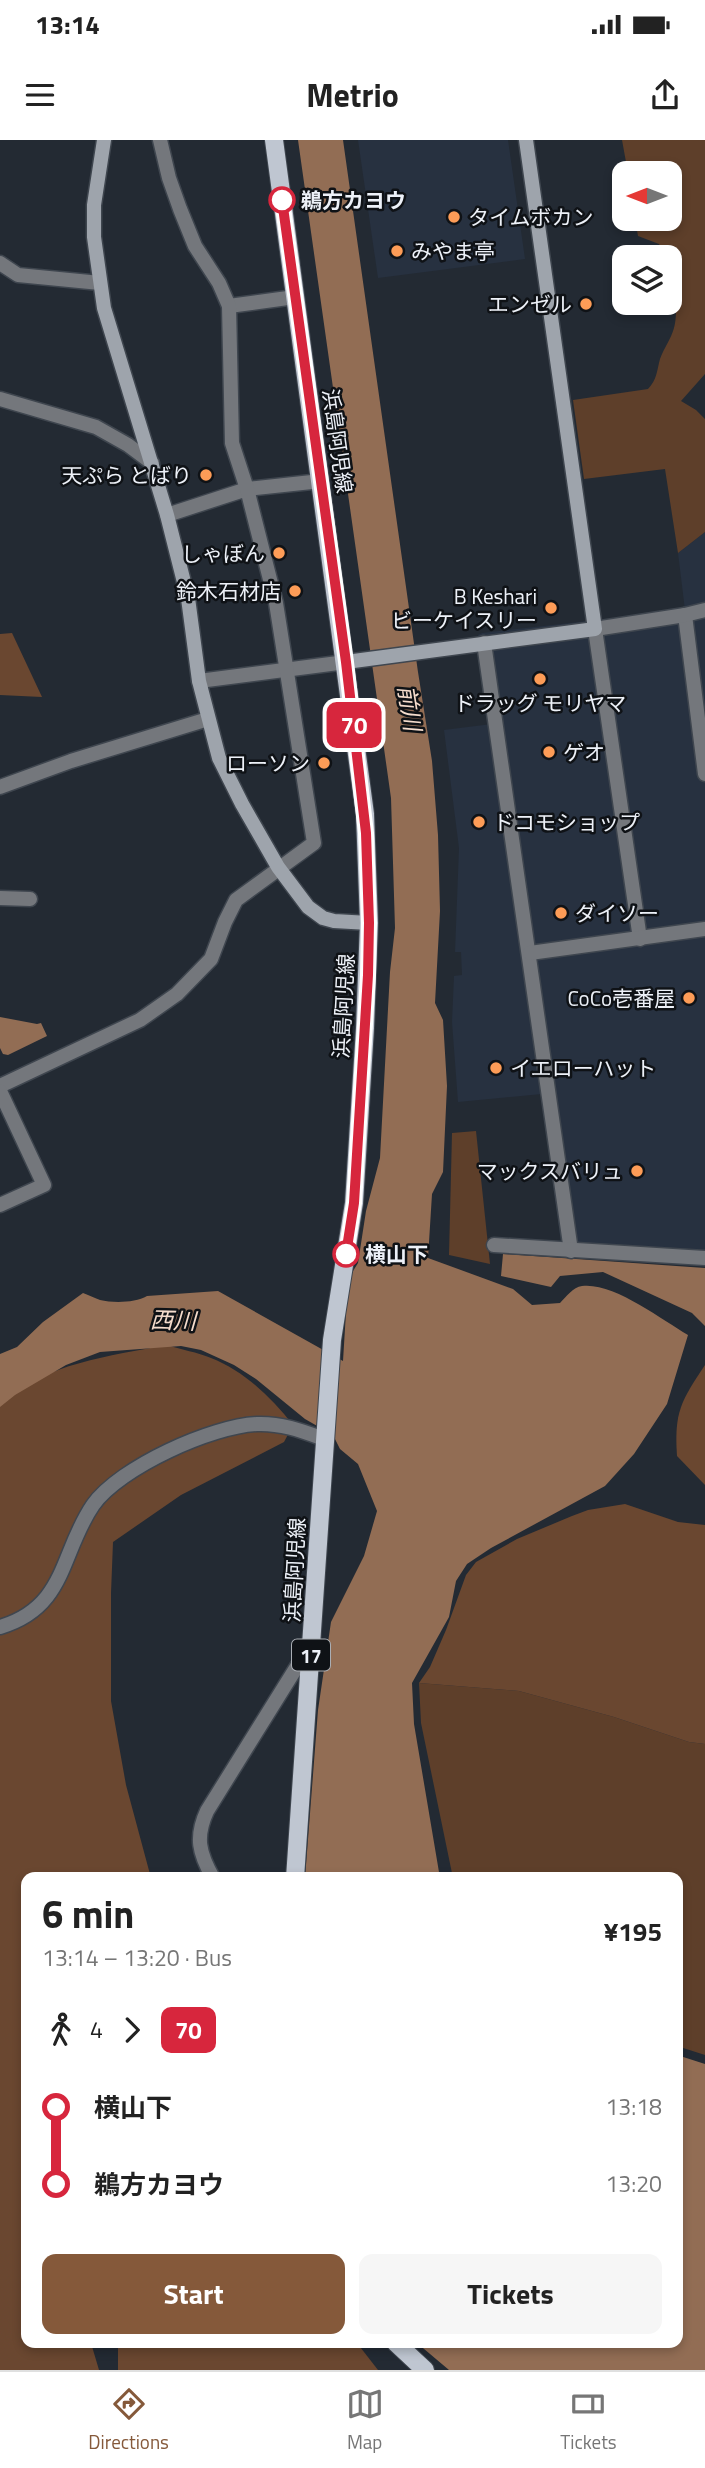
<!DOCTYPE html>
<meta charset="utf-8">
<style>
body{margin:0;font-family:"Titillium Web","Noto Sans JP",sans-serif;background:#f6f6f6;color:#222;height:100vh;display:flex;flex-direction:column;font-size:26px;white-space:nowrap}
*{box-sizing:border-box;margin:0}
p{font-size:23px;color:#767676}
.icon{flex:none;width:38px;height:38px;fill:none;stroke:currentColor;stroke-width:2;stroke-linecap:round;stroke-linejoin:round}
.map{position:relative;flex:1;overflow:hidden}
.sheet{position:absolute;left:21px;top:1732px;width:662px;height:476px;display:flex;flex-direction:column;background:#fff;border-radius:14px;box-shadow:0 4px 10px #0003}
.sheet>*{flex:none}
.badge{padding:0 14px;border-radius:10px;font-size:24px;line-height:46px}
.needle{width:46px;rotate:270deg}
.buttons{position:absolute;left:612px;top:21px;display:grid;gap:14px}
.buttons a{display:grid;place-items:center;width:70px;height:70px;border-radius:14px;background:#fff;box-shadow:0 4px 10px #0003;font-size:35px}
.map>.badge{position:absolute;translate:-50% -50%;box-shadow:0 0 0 4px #fff}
.legs{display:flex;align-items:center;gap:10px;height:77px;padding:0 21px;font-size:23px}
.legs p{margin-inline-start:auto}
.head{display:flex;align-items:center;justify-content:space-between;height:119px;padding:0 21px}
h1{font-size:38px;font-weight:700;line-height:52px}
.button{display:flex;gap:14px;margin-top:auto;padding:14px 21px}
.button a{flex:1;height:80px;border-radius:14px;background:#85593a;color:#fff;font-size:28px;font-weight:700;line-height:80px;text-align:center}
.button a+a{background:#f6f6f6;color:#222}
ul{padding:0 21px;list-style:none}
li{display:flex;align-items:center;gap:24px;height:77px;font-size:26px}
li i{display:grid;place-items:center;width:10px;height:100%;margin:0 9px;background:currentColor}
li i::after{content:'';width:18px;height:18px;margin:-9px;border:5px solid;border-radius:50%;background:#fff}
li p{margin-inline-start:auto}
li:first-child i{background:linear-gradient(#0000 50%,currentColor 0)}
li:last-child i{background:linear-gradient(currentColor 50%,#0000 0)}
.status{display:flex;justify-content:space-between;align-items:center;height:49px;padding:0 35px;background:#fff;direction:ltr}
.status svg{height:19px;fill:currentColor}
header{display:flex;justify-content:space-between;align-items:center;height:91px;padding:0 21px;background:#fff;font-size:32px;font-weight:700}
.tab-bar{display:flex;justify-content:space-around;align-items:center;height:98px;border-top:2px solid #e0e0e0;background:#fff;font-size:19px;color:#767676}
.tab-bar a{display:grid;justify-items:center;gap:4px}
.tab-bar .selected{color:#85593a}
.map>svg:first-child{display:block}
.built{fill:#273140}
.green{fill:#5e3f2a}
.forest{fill:#6a4730}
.water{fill:#926d54}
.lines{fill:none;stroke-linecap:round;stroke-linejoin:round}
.street-casing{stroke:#3f464f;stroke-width:17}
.secondary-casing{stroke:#3f464f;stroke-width:17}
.primary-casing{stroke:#3f464f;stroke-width:20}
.street{stroke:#74777c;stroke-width:14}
.secondary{stroke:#9ea4ac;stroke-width:14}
.primary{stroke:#bfc6d1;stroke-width:18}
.line-1-casing{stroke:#fff;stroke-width:16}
.line-1{stroke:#d7263d;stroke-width:10}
.stop-1-dot{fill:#fff;stroke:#d7263d;stroke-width:3.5}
.poi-dot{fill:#fd9c57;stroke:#0f1216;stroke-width:2.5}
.labels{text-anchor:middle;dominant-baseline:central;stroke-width:5;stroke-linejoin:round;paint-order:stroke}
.shield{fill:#0f1216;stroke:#aaaeb4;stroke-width:2}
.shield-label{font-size:19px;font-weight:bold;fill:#edf1f8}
.stop-label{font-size:21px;font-weight:bold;fill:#edf1f8;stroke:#0f1216;text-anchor:start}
.poi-label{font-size:21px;fill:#edf1f8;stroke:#0f1216;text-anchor:end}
.street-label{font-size:21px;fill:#edf1f8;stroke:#0f1216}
.water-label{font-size:23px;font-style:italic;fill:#f6ddcd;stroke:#0f1216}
</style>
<div class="status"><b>13:14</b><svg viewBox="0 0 49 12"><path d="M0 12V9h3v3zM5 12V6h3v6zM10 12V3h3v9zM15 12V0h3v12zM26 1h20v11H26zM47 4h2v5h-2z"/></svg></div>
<header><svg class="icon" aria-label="menu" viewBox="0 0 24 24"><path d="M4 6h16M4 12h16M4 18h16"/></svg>Metrio<svg class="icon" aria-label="share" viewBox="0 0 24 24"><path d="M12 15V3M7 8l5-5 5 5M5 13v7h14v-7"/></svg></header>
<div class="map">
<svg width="705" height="2230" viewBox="0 0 705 2230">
<rect width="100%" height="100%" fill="#232a33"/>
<g class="built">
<path d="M358,0H508L525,119L378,138Z"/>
<path d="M705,392V1113L561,1104L542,954L458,962L452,882L454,836L462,835L461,812H455L459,708L444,590L492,584L478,495L482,493L685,470L678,413Z"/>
</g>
<g class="green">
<path d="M622,0H705V234L681,261L696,270L705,279V392L678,413L665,329L584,339L573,260L648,249C657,240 657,230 660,219C664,208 671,199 674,188C680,166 670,139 670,117H665L659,104L638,96L635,79H670V33H628Z"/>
<path d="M476,991L490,1124L449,1115L452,993Z"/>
<path d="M419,1543L519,1551L614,1577L689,1602L705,1604V1915L677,1906V1738H453L421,1583Z"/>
</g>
<g class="forest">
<path d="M12,493L42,557L0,555V494Z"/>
<path d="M167,1205C182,1210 197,1212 211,1218C244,1231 271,1257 293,1285L284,1302L181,1355L113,1402L111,1453V1561L126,1645L151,1738H26V2203H91L99,2230H0V1263C47,1223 109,1216 167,1205Z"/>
<path d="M705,1225V1345L677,1316C674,1272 681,1261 705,1225Z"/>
<path d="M625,1364L678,1382L705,1385V1604L689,1602L614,1577L519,1551L419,1543L430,1527L446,1490L466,1435L476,1422L517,1399L572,1376L588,1370Z"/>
<path d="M118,2203H357L378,2230H118Z"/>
</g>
<g class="water">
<path d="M298,0H343L418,532L432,621L438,695L440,771L435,863L443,880L447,946L443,1032L432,1054L428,1118L513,1149L532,1165L560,1163C566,1157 573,1147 582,1146C613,1142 661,1179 688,1195L667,1264L634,1314L605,1346L491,1408L467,1424L456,1441L449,1477L412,1543L414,1584L440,1738H305L318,1570L331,1482L364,1416L377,1371L358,1324L340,1309L333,1295L305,1279L256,1239L234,1225L201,1210L181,1206L100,1212L66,1225L15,1255L0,1267V1214L17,1207L43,1182L83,1153C89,1155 94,1158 100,1160C113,1163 135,1163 147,1156L218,1151L343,1221L348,1139L358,1123L366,1071L380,1018L390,832L395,788L391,658Z"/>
<path d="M0,877L37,884L41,883L47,896L8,915L3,914L0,908Z"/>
<path d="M503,1114L705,1128V1186L692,1173L603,1132L560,1136L551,1147L501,1136Z"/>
<path d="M677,1915L705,1924V2230H449L417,2203H677Z"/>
</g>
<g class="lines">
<g class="street-casing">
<g id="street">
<path d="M0,123L18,135L100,143"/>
<path d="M229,166L295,157"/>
<path d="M0,259L96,287L128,305L152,323"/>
<path d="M167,375L247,349L321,341"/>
<path d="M685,475L705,634"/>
<path d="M484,503L571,1111"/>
<path d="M199,541L346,522"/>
<path d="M0,647L71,621L208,579"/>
<path d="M0,758L30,759"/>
<path d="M640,799L595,489L685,475L705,470"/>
<path d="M530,813L705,789"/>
<path d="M0,946L140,880L177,854L211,819L225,782L236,760L314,703L276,463L247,349L232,303L229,166L219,143L195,106L180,69L169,38L160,0"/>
<path d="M0,951L44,1045L0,1065"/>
<path d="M494,1105L705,1118"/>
<path d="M0,1487C67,1467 60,1413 93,1365C120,1327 212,1286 257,1284C281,1283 302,1291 324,1299"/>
<path d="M213,1738C199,1713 195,1697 207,1671L311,1504"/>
</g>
</g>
<g class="secondary-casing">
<g id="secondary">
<path d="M104,0L94,65V97L104,168L167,375L188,458L199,541L219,618L242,664L278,727L308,767L323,778L334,781L369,783"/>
<path d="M346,522L595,489L526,0"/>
</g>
</g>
<g class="primary-casing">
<g id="primary">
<path d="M274,0L365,674L369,783L365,888L354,1063L332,1200L295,1738"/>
<path d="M396,2203L425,2230"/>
</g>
</g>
<use href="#street" class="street"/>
<use href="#secondary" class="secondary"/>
<use href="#primary" class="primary"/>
</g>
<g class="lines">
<g class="line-1-casing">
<path id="line-1" d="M282,60L346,522L366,693L369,783L368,835L354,1063L346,1114"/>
</g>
<use href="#line-1" class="line-1"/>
</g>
<g class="stop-1-dot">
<circle cx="282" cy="60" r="12"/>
<circle cx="346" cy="1114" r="12"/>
</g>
<g class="poi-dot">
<circle cx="454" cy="77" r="7"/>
<circle cx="397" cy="111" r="7"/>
<circle cx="586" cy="164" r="7"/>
<circle cx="206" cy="335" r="7"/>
<circle cx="279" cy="413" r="7"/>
<circle cx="295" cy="451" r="7"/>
<circle cx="551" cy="468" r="7"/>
<circle cx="540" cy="539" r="7"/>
<circle cx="549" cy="612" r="7"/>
<circle cx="324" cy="623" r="7"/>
<circle cx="479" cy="682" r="7"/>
<circle cx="561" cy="773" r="7"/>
<circle cx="689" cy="858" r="7"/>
<circle cx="496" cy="928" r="7"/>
<circle cx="637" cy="1031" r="7"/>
</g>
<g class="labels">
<rect class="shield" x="292" y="1499.5" width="38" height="31" rx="5"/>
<g class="shield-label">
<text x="311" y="1515">17</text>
</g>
<g class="stop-label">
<text x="301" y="60">鵜方カヨウ</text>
<text x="365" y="1114">横山下</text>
</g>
<g class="poi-label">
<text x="468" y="77" text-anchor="start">タイムボカン</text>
<text x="411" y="111" text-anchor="start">みやま亭</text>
<text x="572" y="164">エンゼル</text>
<text x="192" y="335">天ぷら とばり</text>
<text x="265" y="413">しゃぼん</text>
<text x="281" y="451">鈴木石材店</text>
<text x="537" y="456">B Keshari<tspan x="537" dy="24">ビーケイスリー</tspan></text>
<text x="540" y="563" text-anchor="middle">ドラッグ モリヤマ</text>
<text x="563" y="612" text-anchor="start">ゲオ</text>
<text x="310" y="623">ローソン</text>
<text x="493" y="682" text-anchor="start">ドコモショップ</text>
<text x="575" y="773" text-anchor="start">ダイソー</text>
<text x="675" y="858">CoCo壱番屋</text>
<text x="510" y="928" text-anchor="start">イエローハット</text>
<text x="623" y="1031">マックスバリュ</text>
</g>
<g class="street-label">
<text transform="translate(338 301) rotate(82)">浜島阿児線</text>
<text transform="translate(343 866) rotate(-87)">浜島阿児線</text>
<text transform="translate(294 1430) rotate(-87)">浜島阿児線</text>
</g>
<g class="water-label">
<text transform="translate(410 568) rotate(81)">前川</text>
<text transform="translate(173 1180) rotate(2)">西川</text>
</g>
</g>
</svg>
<div class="buttons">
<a><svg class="needle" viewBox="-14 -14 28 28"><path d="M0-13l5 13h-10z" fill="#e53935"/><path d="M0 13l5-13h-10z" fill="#767676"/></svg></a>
<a><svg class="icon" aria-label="layers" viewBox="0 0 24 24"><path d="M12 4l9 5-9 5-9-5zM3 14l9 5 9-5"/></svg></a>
</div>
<b class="badge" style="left:354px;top:585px;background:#d7263d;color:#fff">70</b>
<section class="sheet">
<div class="head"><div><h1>6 min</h1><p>13:14 – 13:20 · Bus</p></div><b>¥195</b></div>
<div class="legs"><svg class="icon" aria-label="walk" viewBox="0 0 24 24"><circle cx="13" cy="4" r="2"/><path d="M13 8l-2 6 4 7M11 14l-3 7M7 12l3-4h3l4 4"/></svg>4<svg class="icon" aria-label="forward" viewBox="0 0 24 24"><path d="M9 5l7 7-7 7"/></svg><b class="badge" style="background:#d7263d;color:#fff">70</b></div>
<ul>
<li><i style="color:#d7263d"></i><b>横山下</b><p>13:18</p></li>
<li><i style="color:#d7263d"></i><b>鵜方カヨウ</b><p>13:20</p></li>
</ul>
<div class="button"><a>Start</a><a>Tickets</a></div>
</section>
</div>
<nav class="tab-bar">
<a class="selected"><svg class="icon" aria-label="directions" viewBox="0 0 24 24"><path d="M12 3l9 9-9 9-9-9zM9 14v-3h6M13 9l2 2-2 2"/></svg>Directions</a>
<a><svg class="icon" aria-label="map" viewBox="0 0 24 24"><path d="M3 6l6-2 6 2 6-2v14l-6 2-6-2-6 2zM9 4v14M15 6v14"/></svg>Map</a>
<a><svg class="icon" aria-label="tickets" viewBox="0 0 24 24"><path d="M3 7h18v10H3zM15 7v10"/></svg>Tickets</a>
</nav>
